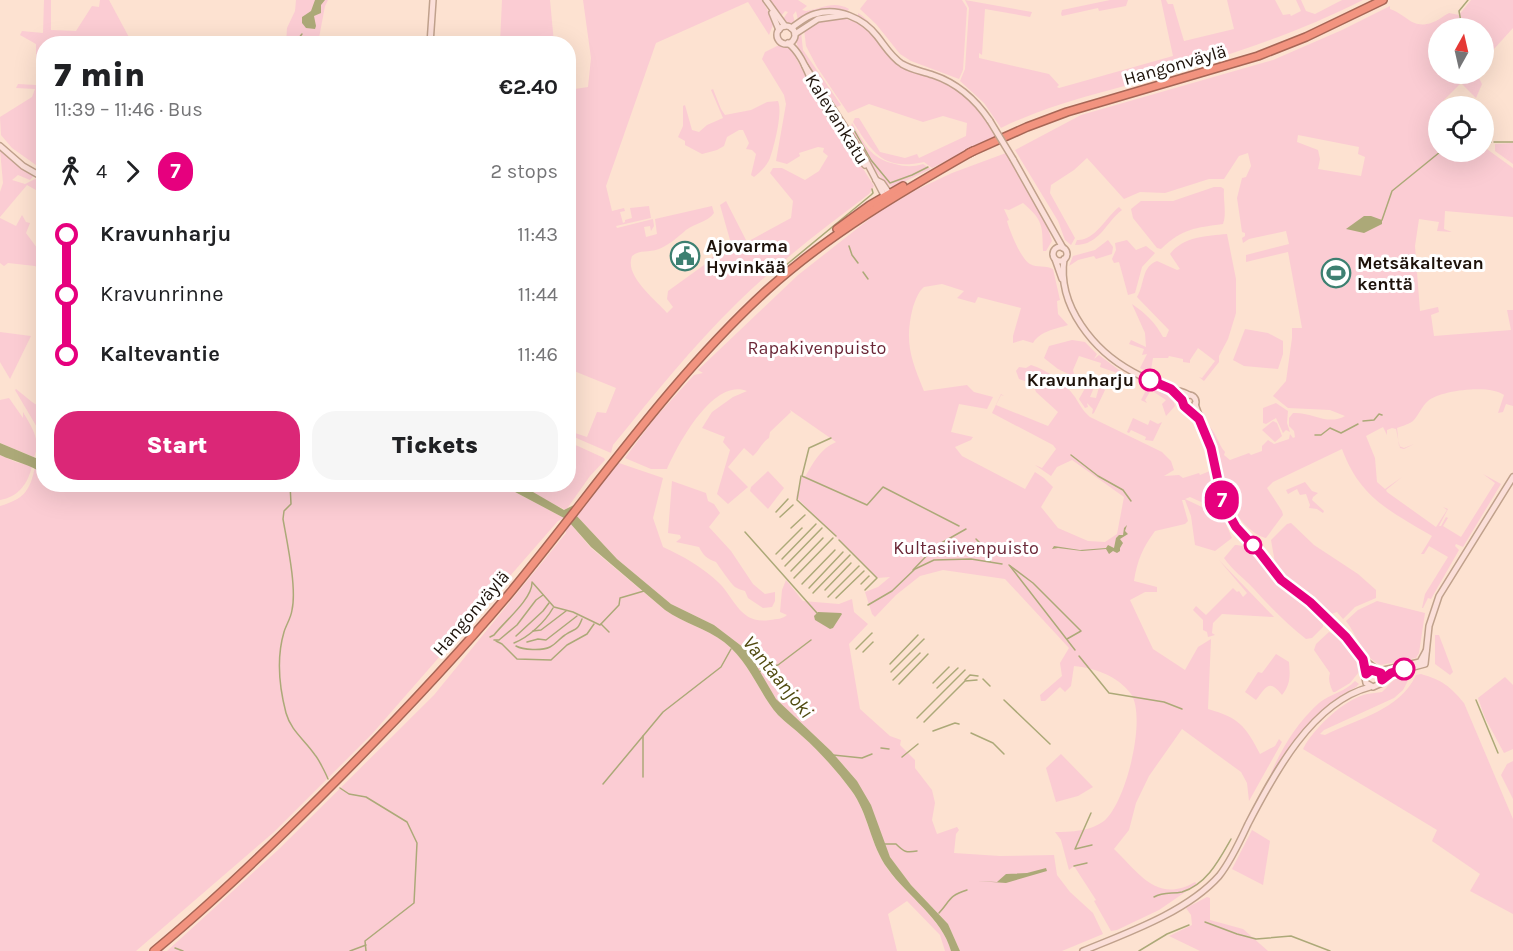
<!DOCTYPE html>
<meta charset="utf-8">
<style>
body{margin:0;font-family:Karla,sans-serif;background:#f6f6f6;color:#202124;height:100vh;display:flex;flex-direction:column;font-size:22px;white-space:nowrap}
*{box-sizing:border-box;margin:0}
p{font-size:20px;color:#757577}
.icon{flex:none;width:33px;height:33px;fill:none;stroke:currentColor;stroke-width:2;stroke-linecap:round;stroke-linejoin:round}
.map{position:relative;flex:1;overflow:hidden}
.sheet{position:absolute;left:36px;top:36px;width:540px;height:456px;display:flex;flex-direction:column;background:#fff;border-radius:24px;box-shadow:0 6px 24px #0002}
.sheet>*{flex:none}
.badge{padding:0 12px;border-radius:20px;font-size:21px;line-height:39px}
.needle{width:39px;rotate:8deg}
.buttons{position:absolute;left:1428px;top:18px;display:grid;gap:12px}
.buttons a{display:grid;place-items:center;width:66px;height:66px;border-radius:50%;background:#fff;box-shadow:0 6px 24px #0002;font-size:30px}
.map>.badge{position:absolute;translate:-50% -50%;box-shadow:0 0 0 3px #fff}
.legs{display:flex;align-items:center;gap:9px;height:66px;padding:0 18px;font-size:20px}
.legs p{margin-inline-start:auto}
.head{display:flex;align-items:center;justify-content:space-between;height:102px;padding:0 18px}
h1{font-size:33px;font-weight:800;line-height:45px}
.button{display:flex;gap:12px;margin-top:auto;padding:12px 18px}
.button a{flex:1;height:69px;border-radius:24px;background:#db2777;color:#fff;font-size:24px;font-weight:800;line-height:69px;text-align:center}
.button a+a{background:#f6f6f6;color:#202124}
ul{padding:0 18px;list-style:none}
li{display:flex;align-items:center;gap:21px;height:60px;font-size:22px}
li i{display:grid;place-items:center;width:9px;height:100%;margin:0 8px;background:currentColor}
li i::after{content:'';width:15px;height:15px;margin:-8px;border:4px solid;border-radius:50%;background:#fff}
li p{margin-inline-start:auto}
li:first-child i{background:linear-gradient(#0000 50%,currentColor 0)}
li:last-child i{background:linear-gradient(currentColor 50%,#0000 0)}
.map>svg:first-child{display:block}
.green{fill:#fbccd3;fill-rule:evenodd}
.water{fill:#aca978}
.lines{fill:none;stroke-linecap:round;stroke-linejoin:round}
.stream{stroke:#aca978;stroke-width:1.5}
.secondary-casing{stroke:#c0a18c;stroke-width:8}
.highway-casing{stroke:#a76656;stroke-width:10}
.secondary{stroke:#fbdfd9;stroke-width:5}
.highway{stroke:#f2937f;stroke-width:7}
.secondary-bridge-casing{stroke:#c0a18c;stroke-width:8;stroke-linecap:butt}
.secondary-bridge{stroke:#fbdfd9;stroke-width:5}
.line-1-casing{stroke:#fff;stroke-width:14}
.line-1{stroke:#e6007e;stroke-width:9}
.stop-1-dot{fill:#fff;stroke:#e6007e;stroke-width:3}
.labels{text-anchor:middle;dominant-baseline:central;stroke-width:6;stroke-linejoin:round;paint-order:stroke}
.street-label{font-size:18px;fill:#1d120a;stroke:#fff}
.poi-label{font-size:18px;font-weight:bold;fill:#1d120a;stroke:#fff;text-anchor:start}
.park-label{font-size:18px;fill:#6b2838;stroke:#fff}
.stop-label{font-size:18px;font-weight:bold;fill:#1d120a;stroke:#fff;text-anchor:end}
.water-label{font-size:20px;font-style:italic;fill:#504b10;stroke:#fff}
</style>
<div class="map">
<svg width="1513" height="951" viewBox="0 0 1513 951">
<rect width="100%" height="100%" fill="#fde2d1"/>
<g class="green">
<path d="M44,0H51V30L76,31L92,6L99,7L100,0H109L131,41L130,44H44L43,154L36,165L12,148L1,135L0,117L32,97L35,89L16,88L18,84L36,85V44L20,35L22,31L43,33Z"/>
<path d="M296,0H328L325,6L318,43L286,44L287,28L295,11Z"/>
<path d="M502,0H550L554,43H500Z"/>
<path d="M583,0H762L774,22L769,35L748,2L656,43L606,186L612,211L624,208L625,211L620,212L623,223L625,222V220L632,218L630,208L649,206L651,218L616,226L617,228L653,219L654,226L651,231L650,226L644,227L646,237L657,234L655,219L712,206L714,213C708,222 695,223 686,230C678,237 669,245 659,249C648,253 641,249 632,256C624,276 655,299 667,313L673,307L667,299L668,291L704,265L730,240L720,205L726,201L747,242L791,218L793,201L770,173L773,168H782L805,180L819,171L828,156L823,152L824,148L818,147L799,153L800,156L787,164L776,161L786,104L784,95L762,59L765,52L779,45L790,47L812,88L874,186L869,194C824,228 778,263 738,302C692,347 653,396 613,445L611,453L574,437L575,433L587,437L597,412L606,413L616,388L569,369L568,159L574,133L569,132L568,90L588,87L591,58Z"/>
<path d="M770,0H798L807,6L802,10L806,11C822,9 833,0 849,9L847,12C829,8 814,9 798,20L796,11L793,15L795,23C791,24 786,24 783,19L788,12L785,11L781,16Z"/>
<path d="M867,0H962L967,8L963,70L959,79L911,61L900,54L876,24L860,9Z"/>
<path d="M965,0L1032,12L1030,17L985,9L982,55L979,53V58L1049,74L1059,85L1057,87L1059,88L1173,56L1161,0H1166L1168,4H1173L1184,41L1234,29L1227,0H1275L1283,15L1290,14L1291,16L1301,11L1296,0H1301L1306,11L1315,14L1342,0H1363C1293,35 1227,56 1153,78C1101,93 1049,104 1001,128L984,103L960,81L965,69L969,8Z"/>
<path d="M1110,0H1128L1126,6L1099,11L1098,8L1062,16L1061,14L1062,10Z"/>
<path d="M1471,0H1513V28L1484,60V28H1438V74H1479V78L1482,84L1476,98L1461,83L1438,106V152H1484V147L1513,168V217L1445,211L1444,229L1452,232L1437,231L1439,222L1419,219L1415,246L1420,311L1438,307L1439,312L1431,315L1434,336L1511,330L1507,310H1513V406L1506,404L1503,412L1498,413L1504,395C1491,384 1440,390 1428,401C1422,406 1419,414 1414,420C1410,424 1402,426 1397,428L1399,446L1404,448L1414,444L1404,449L1400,448L1396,429L1392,428L1387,430V435L1383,427L1366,436L1375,458L1377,482L1385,489L1402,477L1386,490L1387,492L1436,527L1447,510L1443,507L1448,509L1439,526H1441L1446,517L1448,518L1443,526L1461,537L1495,483L1483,474L1501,484L1463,547L1456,544L1455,546L1459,550L1431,599L1428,598L1423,608H1422L1425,594L1448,557L1429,546L1424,554H1421L1432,536C1390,511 1360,498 1342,449L1273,482L1267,488L1282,511L1283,515L1266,538C1254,536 1230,513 1232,500L1228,501L1226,497L1215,440L1209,426C1217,434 1218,444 1225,452L1224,455L1230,460L1249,453L1251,455L1262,451V446L1268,440L1274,444L1289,439L1290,434L1293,438L1295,437L1294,431L1289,426V418L1293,413C1312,412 1328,426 1345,416L1330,410L1288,408L1273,396L1286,381L1292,338V328H1302L1288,252L1246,262V255L1289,244L1286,231L1249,239L1243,243L1242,238L1245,236V233L1242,232L1237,198L1242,178L1246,177L1251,166L1248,153L1239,156L1224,179H1209L1165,193L1140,192L1124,199L1087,158L1074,170L1051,185L1050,193L1075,238L1071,245L1065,240L1058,221L1015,150L1081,115L1273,60L1342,30L1390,6V9C1407,15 1412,29 1431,23C1438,21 1443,16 1449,13L1459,15ZM1298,135L1359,147L1358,154L1365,157L1361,176L1318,169L1320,159L1318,150L1297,142Z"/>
<path d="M858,13C877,25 885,48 903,60C913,66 924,68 934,71C960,81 981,98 994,122L978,101L955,83L913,67L899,59L858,17Z"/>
<path d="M843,18L855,22L869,30L891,57L949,84L962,93L985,118L996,137L932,168L924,162C883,171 873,153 853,122L855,118H859L880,152L905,158L917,154L919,158L966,136L967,123L943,116L923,122L869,104L848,113L817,67L806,46L804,29L819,20Z"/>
<path d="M801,32L803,50L841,105L837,107C823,86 805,67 796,42Z"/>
<path d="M713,89L721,109L725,115L751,110L767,102L778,101C783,112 774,147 770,158C767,166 760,172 754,177L751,175L756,154L752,150L746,149L749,143L743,130H739L727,137L724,146L717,150L702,154L685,145V141L678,137L683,126V106L685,105L692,130L699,132L707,125L723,118L711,90Z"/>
<path d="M852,123C865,144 869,158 895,164C906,167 913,167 923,164L931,169L893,187C880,183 847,133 852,123Z"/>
<path d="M1513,143V164L1495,151V144Z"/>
<path d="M0,150L9,158L34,175L30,180L18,175L12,180L25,184L37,178L44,181L43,194L27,185L0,217V192L3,183Z"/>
<path d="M1006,153L1044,217L1052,241L1046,251H1043C1042,226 1044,221 1023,203L1009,210L1004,209L1009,220L1007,221C1010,232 1021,259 1030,264C1037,268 1045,265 1053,269L1060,300L1057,301L1058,314L1068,325C1056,329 1040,331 1033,343L1023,340L1013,343V336L1021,308L978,297L975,303L957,298L964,291L942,284L924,287C918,292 916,299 913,307C904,342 911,359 924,391L967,385L974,392L993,397L987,409L959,404L951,432L973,437L971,440L955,447L962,456L1025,489L1035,472L1044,478L1053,487L1041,507L1058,528L1088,541L1105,542L1117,534L1124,497L1072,460L1057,467L1051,476L1035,465L1042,468L1056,449L1053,445L992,413L1001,394L1004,396L1001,395L996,405L1048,426L1058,412L1036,392L1033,384L1019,379L1016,371L1019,367L1026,368L1031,365C1048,370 1065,383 1075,397C1080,405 1083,411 1090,417L1162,452L1171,461L1174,470L1164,476L1179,475L1183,478L1199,473L1200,475L1210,471L1211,468L1213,485L1210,486L1215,491L1219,510L1190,497L1185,499L1223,517L1232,538L1215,551L1195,545L1191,516L1185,500H1182L1188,521L1185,524L1155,531C1143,547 1137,561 1134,581L1157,587V592H1145L1130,600L1153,649L1185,670L1198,647L1211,639L1208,709C1239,718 1245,725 1260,754L1275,746L1279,739L1282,742L1249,801L1247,783L1241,772L1182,729L1149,776L1136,803L1129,830L1114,849C1139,873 1157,904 1195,882L1197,884L1159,910L1117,930L1111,931L1094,901L1096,900L1074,866L1069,870L1061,840L1055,832C1071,832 1091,831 1104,821C1126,803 1147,718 1131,694C1118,676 1095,668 1074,666L1071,686L1065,692L1060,687L1045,701H1041L1040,695L1062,676L1060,663L1069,648L1005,579L943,570L920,576L896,595L875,617L872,614L865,592L878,587L890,577L877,578L796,497L802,476L805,477C813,463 821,448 836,442L790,410L791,412L770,432L769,438C761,443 760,450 753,456L744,448L728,467L748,487L728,504L717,494L730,450L723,442L725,437L702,428L712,412L733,397L747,391C713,377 677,446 667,469H651L625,458L654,419L694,375L703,373L698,370L798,275L877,213L914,191L952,173Z"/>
<path d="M1214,187H1221L1224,189C1223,200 1227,214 1223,224C1195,228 1183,228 1161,249L1157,248L1133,218L1131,209L1141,201H1173Z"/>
<path d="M1119,207L1122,210C1105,223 1100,245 1075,245L1077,240C1095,241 1106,217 1119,207Z"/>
<path d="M22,215L26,222L30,223L26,233L37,248L43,251V271L35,266L8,263L4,266L0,263V218L16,226Z"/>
<path d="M1227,234L1236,279V313L1228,339L1219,356V362L1204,381L1199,377L1202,378L1215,361L1198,348L1190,360V363L1183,362V359L1169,356L1168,358H1153L1151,370L1155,371L1154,375L1140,368L1147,354L1142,355L1144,349L1129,344L1131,340L1146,347L1145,333L1132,304C1145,313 1155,322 1163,337H1166L1169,330L1137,297C1145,284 1141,267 1157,261L1177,270L1180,269L1170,254C1184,236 1207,236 1227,234Z"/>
<path d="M1108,240L1113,247L1112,254L1096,259L1094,256L1078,260L1069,266L1073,256L1095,250Z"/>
<path d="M1127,240L1136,250L1146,246L1155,253L1142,267L1135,293L1128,295L1119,262L1114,263L1112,259L1116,250L1115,243Z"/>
<path d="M1245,329L1268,333L1283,341V354L1278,369L1244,366L1233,360Z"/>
<path d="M0,332L31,336L10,379L0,362Z"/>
<path d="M1072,340L1085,342L1097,354L1094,359L1099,355L1127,376L1124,382L1123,379L1116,376L1117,373L1100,367L1101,363L1079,356L1073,370L1074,374L1081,377L1083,375L1081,380L1058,369L1044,358L1049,346Z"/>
<path d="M1092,375L1098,378L1090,397L1096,398L1101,380L1107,385L1106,388L1101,387L1105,390L1094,413L1092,414L1093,409L1087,403L1088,407L1085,408L1079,399L1088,383L1086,381L1088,376Z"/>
<path d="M1145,385L1172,397L1175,406L1166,416L1162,404L1166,400L1151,390L1145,400L1147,403L1141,400L1147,388Z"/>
<path d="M16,389L32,402L43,409V461L38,458L41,434L15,390Z"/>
<path d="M9,398L23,418V412C31,426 42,441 34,457L0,443V400Z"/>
<path d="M1276,403L1288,411L1287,423L1290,432L1286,430L1283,433L1276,418L1266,424L1263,423V408Z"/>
<path d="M1133,418L1148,425L1150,420L1158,424L1162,422L1153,441L1145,440L1146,437L1131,430L1129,433L1127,432Z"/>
<path d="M1273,421L1277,423L1282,436L1275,442L1262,430Z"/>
<path d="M569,442L604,458L605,460L590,476L566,510L553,504L521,485L568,484Z"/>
<path d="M0,455L16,462L32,466C28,484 18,497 0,500Z"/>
<path d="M616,462L663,478L653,518L663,547C683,556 702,567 718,582C735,598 740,625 770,620C777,619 783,619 787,615L780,612L782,590L786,580L803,601L839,604L852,599L854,612L868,624L849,644L860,709L890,736L901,740L900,745L915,760V768L932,790L935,803L932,820L937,834L957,827L959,830L956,834L954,853L1000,856L1054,855L1057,875L1070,892L1093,913L1103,934L1062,951H960L948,924L911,885L890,857L857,781L831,751L775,699L748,651L714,625L671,604L617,559L575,514L617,465Z"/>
<path d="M35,467L43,474L44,484C58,485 71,488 85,484L502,485L564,518L558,521L372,734L274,832L136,951H0V506C24,499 30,491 35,467Z"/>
<path d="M768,471L784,488L768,509L750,491L751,487Z"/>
<path d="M672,481L706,493L708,501L714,504L720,513L709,527L731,551L753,584L765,594L775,592V601L772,607L763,608L748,598L745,591C742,590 738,589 735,587C732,585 718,565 716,562C707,559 703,555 699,547L676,542L681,538L680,535L668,533Z"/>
<path d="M1305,482L1312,491L1318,493L1313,497L1312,500L1324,511L1323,513L1317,509L1309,508L1310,505L1306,494L1300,495L1297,489L1288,494L1286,490Z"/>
<path d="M569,522L591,548L665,610C683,623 706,628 724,642C750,662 758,692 778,715C786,723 795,729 802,736C820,752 837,771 851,790C868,813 870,842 885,865C904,894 942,918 951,951H945L940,935L907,901L888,914L897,951H167L278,850L434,695L566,533L565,528Z"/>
<path d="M1291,523L1314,545L1358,574L1376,590V598L1355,607L1343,619L1337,612L1331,614L1315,597L1283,574L1275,563L1271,540L1287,524Z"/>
<path d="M1235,545C1255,544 1269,577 1284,588C1297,597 1324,608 1323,627L1312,638L1306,639C1287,624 1270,607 1254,589C1244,578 1232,570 1224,558Z"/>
<path d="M1219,560L1274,617L1222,614L1213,623L1212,633L1215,635L1208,637L1207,632L1203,630V620L1193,610L1196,606L1206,615L1233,588L1237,592L1239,591L1243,597L1247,593Z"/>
<path d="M1377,601L1425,613L1419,653L1416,658L1381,665C1363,658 1357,635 1346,621L1358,610Z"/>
<path d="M1329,632L1344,640L1363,667L1350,683L1335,692H1333C1330,685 1328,680 1330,673L1314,650L1316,644Z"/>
<path d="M1435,635H1439L1453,672L1450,675L1435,664Z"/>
<path d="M1276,654L1289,662C1290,675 1291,684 1282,695C1269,678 1266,687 1256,700L1245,692L1258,672L1262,673Z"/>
<path d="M1421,674C1442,680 1450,686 1464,703L1513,819V914L1470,891L1480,874L1432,841L1437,830L1303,749C1313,729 1344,699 1367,694C1372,693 1377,693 1382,692C1396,679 1390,679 1411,675L1403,690L1394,698L1324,730L1320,734L1325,735C1357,719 1400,710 1416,675Z"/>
<path d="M1505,677L1513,685V749L1504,753L1485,718L1478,698Z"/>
<path d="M1355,681L1359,684L1356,687C1316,708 1298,740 1273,775L1271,773C1283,746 1297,723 1319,703C1330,694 1345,692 1355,681Z"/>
<path d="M1061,754L1093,787L1078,796L1056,802L1046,768Z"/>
<path d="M1513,761V799L1501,775L1507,764Z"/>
<path d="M1252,830L1270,841L1263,885L1232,869Z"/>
<path d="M1207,897L1210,898V920L1243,929L1268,951H1200L1169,936L1192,925L1191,915L1186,908Z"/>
</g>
<g class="water">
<path d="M315,0H325L321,5V13L314,16L316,26L315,29L306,28L302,23V17L311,11Z"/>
<path d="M1364,216H1371L1382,220V224L1364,233L1346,229Z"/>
<path d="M0,443L43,461V474C30,464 15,462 0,455Z"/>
<path d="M502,485H521L564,510L574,505L564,518Z"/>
<path d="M575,514L617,559L671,604L714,625L748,651L776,699L831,751L857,781L871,805L890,857L911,885L948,924L960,951H951C942,918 907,896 888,869C870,845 869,814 851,790C837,771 820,752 802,736C795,729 786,723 778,715C758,692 750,662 724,642C706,628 683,623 665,610L591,547L569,522Z"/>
<path d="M1127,525L1125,531L1128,534L1120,539L1123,543L1120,548V551L1117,553L1113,551L1109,554L1106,549L1082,551L1058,548L1052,549L1054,546L1080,550L1106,548L1108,545L1114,548L1116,538L1119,535H1123L1124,528Z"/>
<path d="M818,612L841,613L842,614L833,628L830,629L815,620L814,616Z"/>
<path d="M1046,868L1047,871L1006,883L977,881L997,882L1006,874L1027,873Z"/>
</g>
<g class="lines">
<g class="stream">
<path d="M1459,28L1461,22L1459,11L1468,0"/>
<path d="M294,44L302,34"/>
<path d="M854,130L871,160L890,183L912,175L928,167"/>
<path d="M1484,140L1491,142"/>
<path d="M1494,142H1513"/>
<path d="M1382,220L1392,191L1440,152"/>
<path d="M849,246L852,255L858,263"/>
<path d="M863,272L868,279"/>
<path d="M774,275L871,195L873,193L872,189"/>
<path d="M1363,421L1374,420L1379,414L1382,415"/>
<path d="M44,423L40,426L44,434"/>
<path d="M1315,435H1321L1330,428L1341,433L1358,424"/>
<path d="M831,438L809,448L802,476L867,505L883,487L959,526"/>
<path d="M1071,455L1098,476L1123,490L1131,501"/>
<path d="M801,476L797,500L836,536"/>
<path d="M290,484L291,504L284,511L283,519C287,542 297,588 292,610C291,618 286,625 284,632C276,659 279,686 286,713C291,731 305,740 315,755C318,758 326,774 328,779"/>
<path d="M776,512L788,499"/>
<path d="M780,517L793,505"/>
<path d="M791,528L805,515"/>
<path d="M745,532L817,613"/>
<path d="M976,539L992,555L990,561"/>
<path d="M839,540L877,578L865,590"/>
<path d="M776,554L802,528"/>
<path d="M782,559L816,524"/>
<path d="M1009,565L1033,583L1081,631L1067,639"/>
<path d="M785,566L822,528"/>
<path d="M1010,566L1075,650"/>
<path d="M913,570L936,546L966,529"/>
<path d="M791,571L823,538"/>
<path d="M794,578L833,538"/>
<path d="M532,582L554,607L573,612L600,625L619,605L620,598L644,591"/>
<path d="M802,584L835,550"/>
<path d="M861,584L869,576"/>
<path d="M809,588L843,552"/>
<path d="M825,590L851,563"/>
<path d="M813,593L850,555"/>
<path d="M828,597L859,566"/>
<path d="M836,598L864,571"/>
<path d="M868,605L892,591L915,569L934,560L971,559L1002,564"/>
<path d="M601,624L609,632"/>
<path d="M533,631L541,630L566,611"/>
<path d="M516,636L543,611L549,603"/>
<path d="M490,637L494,635C504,622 532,599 532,583"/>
<path d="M494,640H499L517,625L536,600L543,595"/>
<path d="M496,641L502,644L517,659L551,660L567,645L587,634L594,624"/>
<path d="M527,642L538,639L546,640L577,616"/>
<path d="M514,643C529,637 545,622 553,608"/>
<path d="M516,646C523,650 542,651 550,647C556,644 560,638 565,635C575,628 577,632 582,619"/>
<path d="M856,649L872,633"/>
<path d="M863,652L873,642"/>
<path d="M1079,656L1109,693L1164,702L1182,709"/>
<path d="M890,664L918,635"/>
<path d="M759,672L765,668L778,665L811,640"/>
<path d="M891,672L924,639"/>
<path d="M983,679L990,686"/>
<path d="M893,680L920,653"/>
<path d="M965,680L970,675L978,676"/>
<path d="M933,683L949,667"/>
<path d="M899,684L928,654"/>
<path d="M937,688L958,668"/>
<path d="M1004,700L1050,744"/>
<path d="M1476,700L1498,753"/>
<path d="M917,718L965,670"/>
<path d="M924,722L965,681L977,680"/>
<path d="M933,731L955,723L959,724"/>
<path d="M971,733L993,743L1004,754"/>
<path d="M881,748L889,749"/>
<path d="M833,755L862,758L872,754"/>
<path d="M902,757L918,744"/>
<path d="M643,777V736"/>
<path d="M603,784L663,712L721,667L731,649"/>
<path d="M340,788L349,794L366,797L407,822L417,843L414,903L365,941L366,951"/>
<path d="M1091,813L1075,849L1092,845"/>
<path d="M883,844H896C904,852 906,853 917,851"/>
<path d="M1074,866L1087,863"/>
<path d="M1154,897C1163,892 1172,894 1182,892C1207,884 1219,860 1231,839"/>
<path d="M939,913C951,900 948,896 967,890"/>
<path d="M1205,922L1237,934L1256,939L1291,936L1330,951"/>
<path d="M175,948L183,951"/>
<path d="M350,951L366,945"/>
<path d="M1139,951L1167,934L1189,925"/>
</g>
<g class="secondary-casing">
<g id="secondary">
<path d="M766,0L785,26"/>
<path d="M772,13L779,30"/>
<circle cx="786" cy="35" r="9"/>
<path d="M791,28C799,23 806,16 815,14C838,7 863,18 877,36C885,46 891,57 902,64C912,70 922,71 933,75C957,83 976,100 990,121"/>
<path d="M795,34L818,19L846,15"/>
<path d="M788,43C804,55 809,79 818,95C832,119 847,144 865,165"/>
<path d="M430,44L433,0"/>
<path d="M805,66L863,155L886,199"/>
<path d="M0,146L23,166L44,178"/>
<path d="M1013,159L1063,248"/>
<path d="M876,180L882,183L891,196"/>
<circle cx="1060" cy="254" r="7"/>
<path d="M1055,259L1062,279"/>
<path d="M1064,259C1057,306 1094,351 1133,372C1144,378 1158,385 1171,389C1178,391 1183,391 1189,395"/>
<circle cx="1189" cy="402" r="7"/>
<path d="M1195,404L1211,448L1223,504L1236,527L1260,553L1281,581L1310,602L1346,637L1363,659L1381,673L1382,683L1373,687L1366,683L1365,678L1367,672L1374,669"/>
<path d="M1379,671L1420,662L1426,651"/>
<path d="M1382,680L1391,673L1425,664L1429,626L1439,596L1513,477"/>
<path d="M1083,951C1127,933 1187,912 1219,876C1231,861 1240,841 1248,824C1274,774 1312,702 1370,687"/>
</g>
</g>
<g class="highway-casing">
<g id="highway">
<path d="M969,153L1027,127L1067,112L1258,56L1306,37L1383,0"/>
<path d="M837,229L870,205L903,186"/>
<path d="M154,951C212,903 266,851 319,798C385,732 449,665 509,594C594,491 668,381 767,290C829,234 901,192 973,151"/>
</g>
</g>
<use href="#secondary" class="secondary"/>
<use href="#highway" class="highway"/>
<g class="secondary-bridge-casing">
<path id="secondary-bridge" d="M990,121L1013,159"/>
</g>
<use href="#secondary-bridge" class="secondary-bridge"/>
</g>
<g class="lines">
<g class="line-1-casing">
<path id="line-1" d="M1150,380L1171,389L1182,400L1184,406L1199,419L1211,448L1223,504L1236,527L1260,553L1281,580L1310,602L1346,637L1363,659L1366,674L1371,670L1381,673L1382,680L1391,673L1404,669"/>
</g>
<use href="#line-1" class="line-1"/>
</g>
<defs>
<g id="civic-ring" transform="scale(1.5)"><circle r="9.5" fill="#fff" stroke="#3d8071" stroke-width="1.5"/><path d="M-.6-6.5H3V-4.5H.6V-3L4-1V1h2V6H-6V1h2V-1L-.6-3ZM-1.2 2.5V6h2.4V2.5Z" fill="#3d8071"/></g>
<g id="stadium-ring" transform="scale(1.5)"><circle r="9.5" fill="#fff" stroke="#3d8071" stroke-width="1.5"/><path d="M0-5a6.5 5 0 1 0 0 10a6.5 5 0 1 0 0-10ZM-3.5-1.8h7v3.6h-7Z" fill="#3d8071"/></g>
</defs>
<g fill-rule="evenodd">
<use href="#civic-ring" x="685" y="256"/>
<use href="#stadium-ring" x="1336" y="273"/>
</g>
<g class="stop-1-dot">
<circle cx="1150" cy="380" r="10"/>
<circle cx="1253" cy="545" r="8"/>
<circle cx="1404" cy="669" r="10"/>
</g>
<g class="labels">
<g class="street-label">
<text transform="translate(1175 65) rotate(-16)">Hangonväylä</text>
<text transform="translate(837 119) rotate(58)">Kalevankatu</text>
<text transform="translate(471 613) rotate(-49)">Hangonväylä</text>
</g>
<g class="poi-label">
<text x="706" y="246">Ajovarma<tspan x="706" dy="21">Hyvinkää</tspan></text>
<text x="1357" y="263">Metsäkaltevan<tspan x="1357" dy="21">kenttä</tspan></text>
</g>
<g class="park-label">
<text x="817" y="348">Rapakivenpuisto</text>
<text x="966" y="548">Kultasiivenpuisto</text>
</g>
<g class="stop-label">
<text x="1134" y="380">Kravunharju</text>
</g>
<g class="water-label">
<text transform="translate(778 677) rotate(51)">Vantaanjoki</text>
</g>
</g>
</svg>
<div class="buttons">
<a><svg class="needle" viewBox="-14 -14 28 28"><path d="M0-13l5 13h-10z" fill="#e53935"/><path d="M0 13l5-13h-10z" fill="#757577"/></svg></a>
<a><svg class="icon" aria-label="locate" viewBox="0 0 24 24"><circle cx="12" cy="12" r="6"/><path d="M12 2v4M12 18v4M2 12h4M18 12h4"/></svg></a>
</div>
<b class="badge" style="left:1222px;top:500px;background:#e6007e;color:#fff">7</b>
<section class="sheet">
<div class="head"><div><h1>7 min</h1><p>11:39 – 11:46 · Bus</p></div><b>€2.40</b></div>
<div class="legs"><svg class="icon" aria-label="walk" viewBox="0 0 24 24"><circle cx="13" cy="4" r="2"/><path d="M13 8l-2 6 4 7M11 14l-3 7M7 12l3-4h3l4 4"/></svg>4<svg class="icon" aria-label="forward" viewBox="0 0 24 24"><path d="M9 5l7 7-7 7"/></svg><b class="badge" style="background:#e6007e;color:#fff">7</b><p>2 stops</p></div>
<ul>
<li><i style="color:#e6007e"></i><b>Kravunharju</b><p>11:43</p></li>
<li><i style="color:#e6007e"></i><span>Kravunrinne</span><p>11:44</p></li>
<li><i style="color:#e6007e"></i><b>Kaltevantie</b><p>11:46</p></li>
</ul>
<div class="button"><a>Start</a><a>Tickets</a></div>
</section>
</div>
